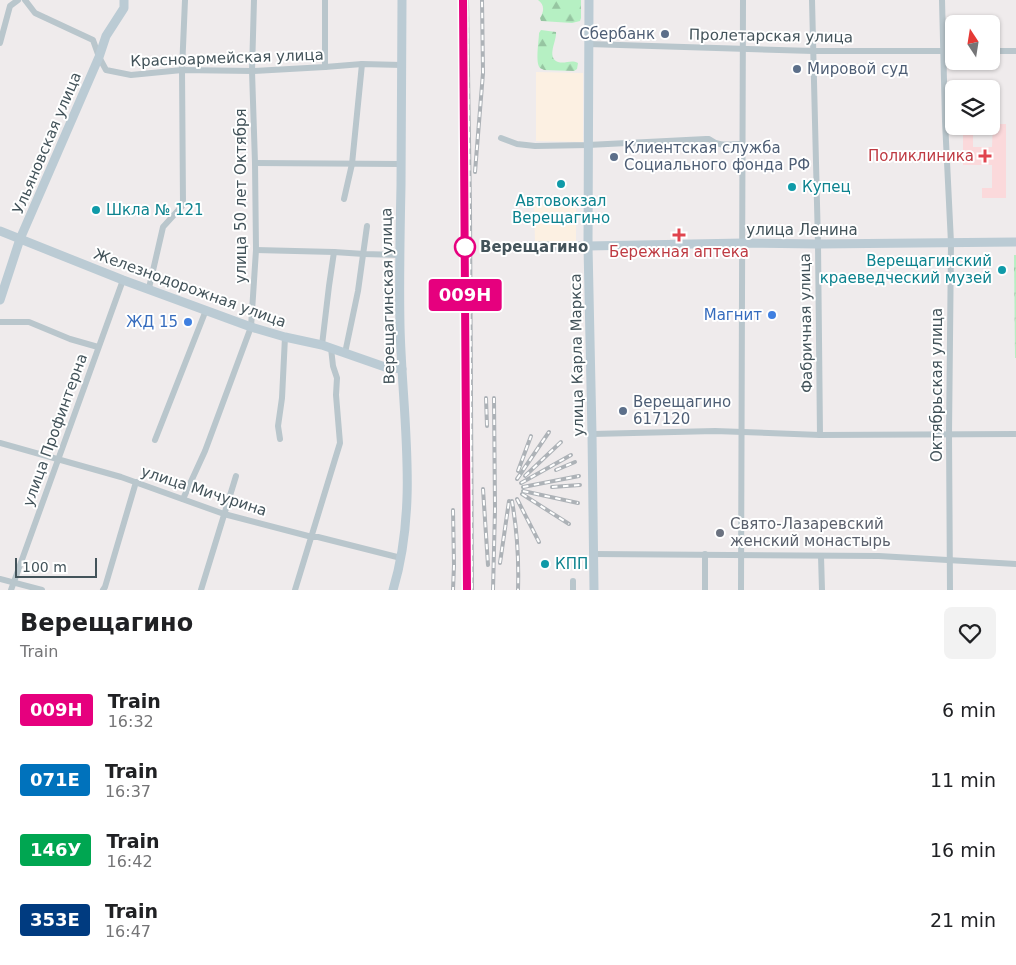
<!DOCTYPE html>
<meta charset="utf-8">
<style>
body{margin:0;font-family:"DejaVu Sans",sans-serif;background:#f2f2f2;color:#202124;height:100vh;display:flex;flex-direction:column;font-size:19px;white-space:nowrap}
*{box-sizing:border-box;margin:0}
p{font-size:16px;color:#757577}
.icon{flex:none;width:28px;height:28px;fill:none;stroke:currentColor;stroke-width:2;stroke-linecap:round;stroke-linejoin:round}
.map{position:relative;height:590px;overflow:hidden}
.details{display:flex;flex-direction:column;background:#fff;flex:1}
.details>*{flex:none}
.badge{padding:0 10px;border-radius:4px;font-size:18px;line-height:32px}
.needle{width:32px;rotate:348deg}
.tools{position:absolute;left:945px;top:15px;display:grid;gap:10px}
.tools a{display:grid;place-items:center;width:55px;height:55px;border-radius:8px;background:#fff;box-shadow:0 1px 4px #0004;font-size:25px}
.scale{position:absolute;left:15px;bottom:12px;width:82px;box-sizing:border-box;padding-left:5px;border:2px solid #43535a;border-top:0;font-size:14px;line-height:18px;white-space:nowrap;color:#43535a;-webkit-text-stroke:4px #fff;paint-order:stroke}
.map>.badge{position:absolute;translate:-50% -50%;box-shadow:0 0 0 2px #fff}
.round{display:grid;place-items:center;flex:none;width:52px;height:52px;border-radius:8px;background:#f2f2f2}
.overview{display:flex;align-items:center;justify-content:space-between;height:85px;padding:0 20px}
h1{font-size:24px;font-weight:600;line-height:38px}
ul{padding:0;list-style:none}
li{display:flex;align-items:center;gap:15px;height:70px;padding:0 20px}
li div{flex:1}
li b{display:block;font-size:19px}
li em{font-style:normal}
li .badge{min-width:55px;font-weight:700;text-align:center}
.map>svg:first-child{display:block}
.commercial{fill:#fcf0e2}
.medical{fill:#fbd9db}
.forest{fill:url(#forest-firs)}
.park{fill:url(#park-tufts)}
.lines{fill:none;stroke-linecap:round;stroke-linejoin:round}
.street{stroke:#b9c6cc;stroke-width:6}
.secondary{stroke:#bbcbd4;stroke-width:9}
.rail-casing{stroke:#adb2b7;stroke-width:4}
.rail{stroke:#fff;stroke-width:2;stroke-dasharray:5.5;stroke-linecap:butt}
.line-casing{stroke:#fff;stroke-width:11}
.line{stroke:#e6007e;stroke-width:8}
.service-dot{fill:#5c6f8a;stroke:#fff;stroke-width:2}
.health-dot{fill:#e0444e;stroke:#fff;stroke-width:2}
.culture-dot{fill:#0f9aa8;stroke:#fff;stroke-width:2}
.stop-dot{fill:#fff;stroke:#e6007e;stroke-width:2.5}
.shop-dot{fill:#3f7fe0;stroke:#fff;stroke-width:2}
.worship-dot{fill:#6b7280;stroke:#fff;stroke-width:2}
.labels{text-anchor:middle;dominant-baseline:central;stroke-width:4;stroke-linejoin:round;paint-order:stroke}
.service-label{font-size:15px;fill:#4e5e75;stroke:#fff;text-anchor:start}
.street-label{font-size:15px;fill:#43535a;stroke:#fff}
.health-label{font-size:15px;fill:#be3a42;stroke:#fff;text-anchor:end}
.culture-label{font-size:15px;fill:#0d838f;stroke:#fff;text-anchor:start}
.stop-label{font-size:15px;font-weight:bold;fill:#43535a;stroke:#fff;text-anchor:start}
.shop-label{font-size:15px;fill:#366cbe;stroke:#fff;text-anchor:end}
.worship-label{font-size:15px;fill:#5b616d;stroke:#fff;text-anchor:start}
</style>
<div class="map">
<svg width="1016" height="590" viewBox="0 0 1016 590">
<defs>
<pattern id="forest-firs" width="22" height="20" patternUnits="userSpaceOnUse" patternTransform="scale(1.25)"><rect width="22" height="20" fill="#b6f0c3"/><path d="M5 1l3.5 6h-7zM16 11l3.5 6h-7z" fill="#96c5a1"/></pattern>
<pattern id="park-tufts" width="24" height="20" patternUnits="userSpaceOnUse" patternTransform="scale(1.25)"><rect width="24" height="20" fill="#b6f0c3"/><path d="M3 7l-1-3M5 7V3M7 7l1-3M15 17l-1-3M17 17v-4M19 17l1-3" fill="none" stroke="#96c5a1"/></pattern>
</defs>
<rect width="100%" height="100%" fill="#efebec"/>
<g class="commercial">
<path d="M536,72L583,73V142L536,141Z"/>
<path d="M534,205H576V242H535Z"/>
</g>
<path class="medical" d="M993,124H1006V198H982V188H992V165H963V133H973V147H992Z"/>
<g class="forest">
<path d="M538,0H581V18L580,21L572,23L541,21L540,18C544,12 545,5 538,0Z"/>
<path d="M541,30L556,32C557,41 546,57 558,62C566,64 571,59 578,63L577,69L574,71L544,70C543,69 541,69 540,68C535,63 539,40 539,33Z"/>
</g>
<path class="park" d="M1014,255H1016V358H1015Z"/>
<g class="lines">
<g class="street">
<path d="M25,0L35,13L93,40L99,57L106,70L131,75L182,70L252,71L325,67L362,64L402,65"/>
<path d="M325,0V67"/>
<path d="M812,0L818,244L820,435"/>
<path d="M942,0L945,121L951,243L949,434L950,590"/>
<path d="M0,43L10,6L18,0"/>
<path d="M588,44L813,51H954"/>
<path d="M991,51H1016"/>
<path d="M501,138L517,144L535,146L588,145L706,139H709C719,147 729,144 742,144"/>
<path d="M255,163L401,164"/>
<path d="M344,199L352,164L362,64"/>
<path d="M256,250L334,252L364,254L400,255"/>
<path d="M149,288L163,227L183,205L182,70L185,0"/>
<path d="M0,322H29L70,339L98,347"/>
<path d="M322,345L329,286L334,252"/>
<path d="M345,353L358,291L367,226"/>
<path d="M592,434L715,431L820,435L1016,434"/>
<path d="M280,439L278,426L282,398L285,337"/>
<path d="M155,440L206,310"/>
<path d="M0,443L121,477L224,514L312,537H318L401,558"/>
<path d="M183,499L205,451L251,327L256,250L255,163L252,71L254,0"/>
<path d="M593,554L879,556L1016,564"/>
<path d="M821,556L822,590"/>
<path d="M0,579L42,590"/>
<path d="M11,590L123,280"/>
<path d="M103,590L105,587L136,482"/>
<path d="M201,590L236,476"/>
<path d="M295,590L340,443L336,395L337,378L333,366L331,348"/>
<path d="M573,590V581"/>
<path d="M705,590V554"/>
<path d="M741,590L743,0"/>
</g>
<g class="secondary">
<path d="M589,0L588,246L592,434L594,590"/>
<path d="M0,231L123,280L251,327L285,337L322,345L385,367L402,369"/>
<path d="M526,246H588L743,243L818,244L1016,242"/>
<path d="M0,300L20,239L99,57L106,36L124,8V0"/>
<path d="M393,590C419,504 402,414 400,326C399,279 400,233 401,186C401,124 402,62 402,0"/>
</g>
<g class="rail-casing">
<g id="rail">
<path d="M467,0L470,207L472,590"/>
<path d="M475,172L483,73L482,0"/>
<path d="M486,398L487,426"/>
<path d="M556,470L575,462"/>
<path d="M518,471L531,436"/>
<path d="M525,476L561,442"/>
<path d="M517,479L549,432"/>
<path d="M521,483L571,455"/>
<path d="M523,487L579,476"/>
<path d="M552,487L580,485"/>
<path d="M483,489L488,565"/>
<path d="M523,491L578,503"/>
<path d="M522,494L569,524"/>
<path d="M517,499L539,542"/>
<path d="M512,501C517,530 519,560 518,590"/>
<path d="M453,510L454,565L453,590"/>
<path d="M500,563L509,501"/>
<path d="M493,590L495,509L494,398"/>
</g>
</g>
<use href="#rail" class="rail"/>
</g>
<g class="lines">
<g class="line-casing">
<path id="line" d="M463,0L467,590"/>
</g>
<use href="#line" class="line"/>
</g>
<g class="service-dot">
<circle cx="665" cy="34" r="5"/>
<circle cx="797" cy="69" r="5"/>
<circle cx="614" cy="157" r="5"/>
<circle cx="623" cy="411" r="5"/>
</g>
<g class="health-dot">
<path d="M982.5 148.5h5v5h5v5h-5v5h-5v-5h-5v-5h5z"/>
<path d="M676.5 227.5h5v5h5v5h-5v5h-5v-5h-5v-5h5z"/>
</g>
<g class="culture-dot">
<circle cx="561" cy="184" r="5"/>
<circle cx="792" cy="187" r="5"/>
<circle cx="96" cy="210" r="5"/>
<circle cx="1002" cy="270" r="5"/>
<circle cx="545" cy="564" r="5"/>
</g>
<circle class="stop-dot" cx="465" cy="247" r="10"/>
<g class="shop-dot">
<circle cx="772" cy="315" r="5"/>
<circle cx="188" cy="322" r="5"/>
</g>
<circle class="worship-dot" cx="720" cy="533" r="5"/>
<g class="labels">
<g class="service-label">
<text x="655" y="34" text-anchor="end">Сбербанк</text>
<text x="807" y="69">Мировой суд</text>
<text x="624" y="148">Клиентская служба<tspan x="624" dy="17">Социального фонда РФ</tspan></text>
<text x="633" y="402">Верещагино<tspan x="633" dy="17">617120</tspan></text>
</g>
<g class="street-label">
<text transform="translate(771 36) rotate(1)">Пролетарская улица</text>
<text transform="translate(227 58) rotate(-2)">Красноармейская улица</text>
<text transform="translate(47 143) rotate(-67)">Ульяновская улица</text>
<text transform="translate(241 196) rotate(-90)">улица 50 лет Октября</text>
<text x="802" y="230">улица Ленина</text>
<text transform="translate(190 288) rotate(20)">Железнодорожная улица</text>
<text transform="translate(388 296) rotate(-91)">Верещагинская улица</text>
<text transform="translate(806 323) rotate(-91)">Фабричная улица</text>
<text transform="translate(577 355) rotate(-91)">улица Карла Маркса</text>
<text transform="translate(937 385) rotate(-90)">Октябрьская улица</text>
<text transform="translate(55 430) rotate(-70)">улица Профинтерна</text>
<text transform="translate(204 491) rotate(18)">улица Мичурина</text>
</g>
<g class="health-label">
<text x="974" y="156">Поликлиника</text>
<text x="679" y="252" text-anchor="middle">Бережная аптека</text>
</g>
<g class="culture-label">
<text x="802" y="187">Купец</text>
<text x="561" y="201" text-anchor="middle">Автовокзал<tspan x="561" dy="17">Верещагино</tspan></text>
<text x="106" y="210">Шкла № 121</text>
<text x="992" y="261" text-anchor="end">Верещагинский<tspan x="992" dy="17">краеведческий музей</tspan></text>
<text x="555" y="564">КПП</text>
</g>
<g class="stop-label">
<text x="480" y="247">Верещагино</text>
</g>
<g class="shop-label">
<text x="762" y="315">Магнит</text>
<text x="178" y="322">ЖД 15</text>
</g>
<g class="worship-label">
<text x="730" y="524">Свято-Лазаревский<tspan x="730" dy="17">женский монастырь</tspan></text>
</g>
</g>
</svg>
<div class="tools">
<a><svg class="needle" viewBox="-14 -14 28 28"><path d="M0-13l5 13h-10z" fill="#e53935"/><path d="M0 13l5-13h-10z" fill="#757577"/></svg></a>
<a><svg class="icon" aria-label="layers" viewBox="0 0 24 24"><path d="M12 4l9 5-9 5-9-5zM3 14l9 5 9-5"/></svg></a>
</div>
<div class="scale">100 m</div>
<b class="badge" style="left:465px;top:295px;background:#e6007e;color:#fff">009Н</b>
</div>
<section class="details">
<div class="overview"><div><h1>Верещагино</h1><p>Train</p></div><a class="round"><svg class="icon" aria-label="heart" viewBox="0 0 24 24"><path d="M12 20l-8-8c-3-5 5-10 8-4 3-6 11-1 8 4z"/></svg></a></div>
<ul>
<li><span class="badge" style="background:#e6007e;color:#fff">009Н</span><div><b>Train</b><p>16:32</p></div><em>6 min</em></li>
<li><span class="badge" style="background:#0072bc;color:#fff">071Е</span><div><b>Train</b><p>16:37</p></div><em>11 min</em></li>
<li><span class="badge" style="background:#00a651;color:#fff">146У</span><div><b>Train</b><p>16:42</p></div><em>16 min</em></li>
<li><span class="badge" style="background:#003b80;color:#fff">353Е</span><div><b>Train</b><p>16:47</p></div><em>21 min</em></li>
</ul>
</section>
